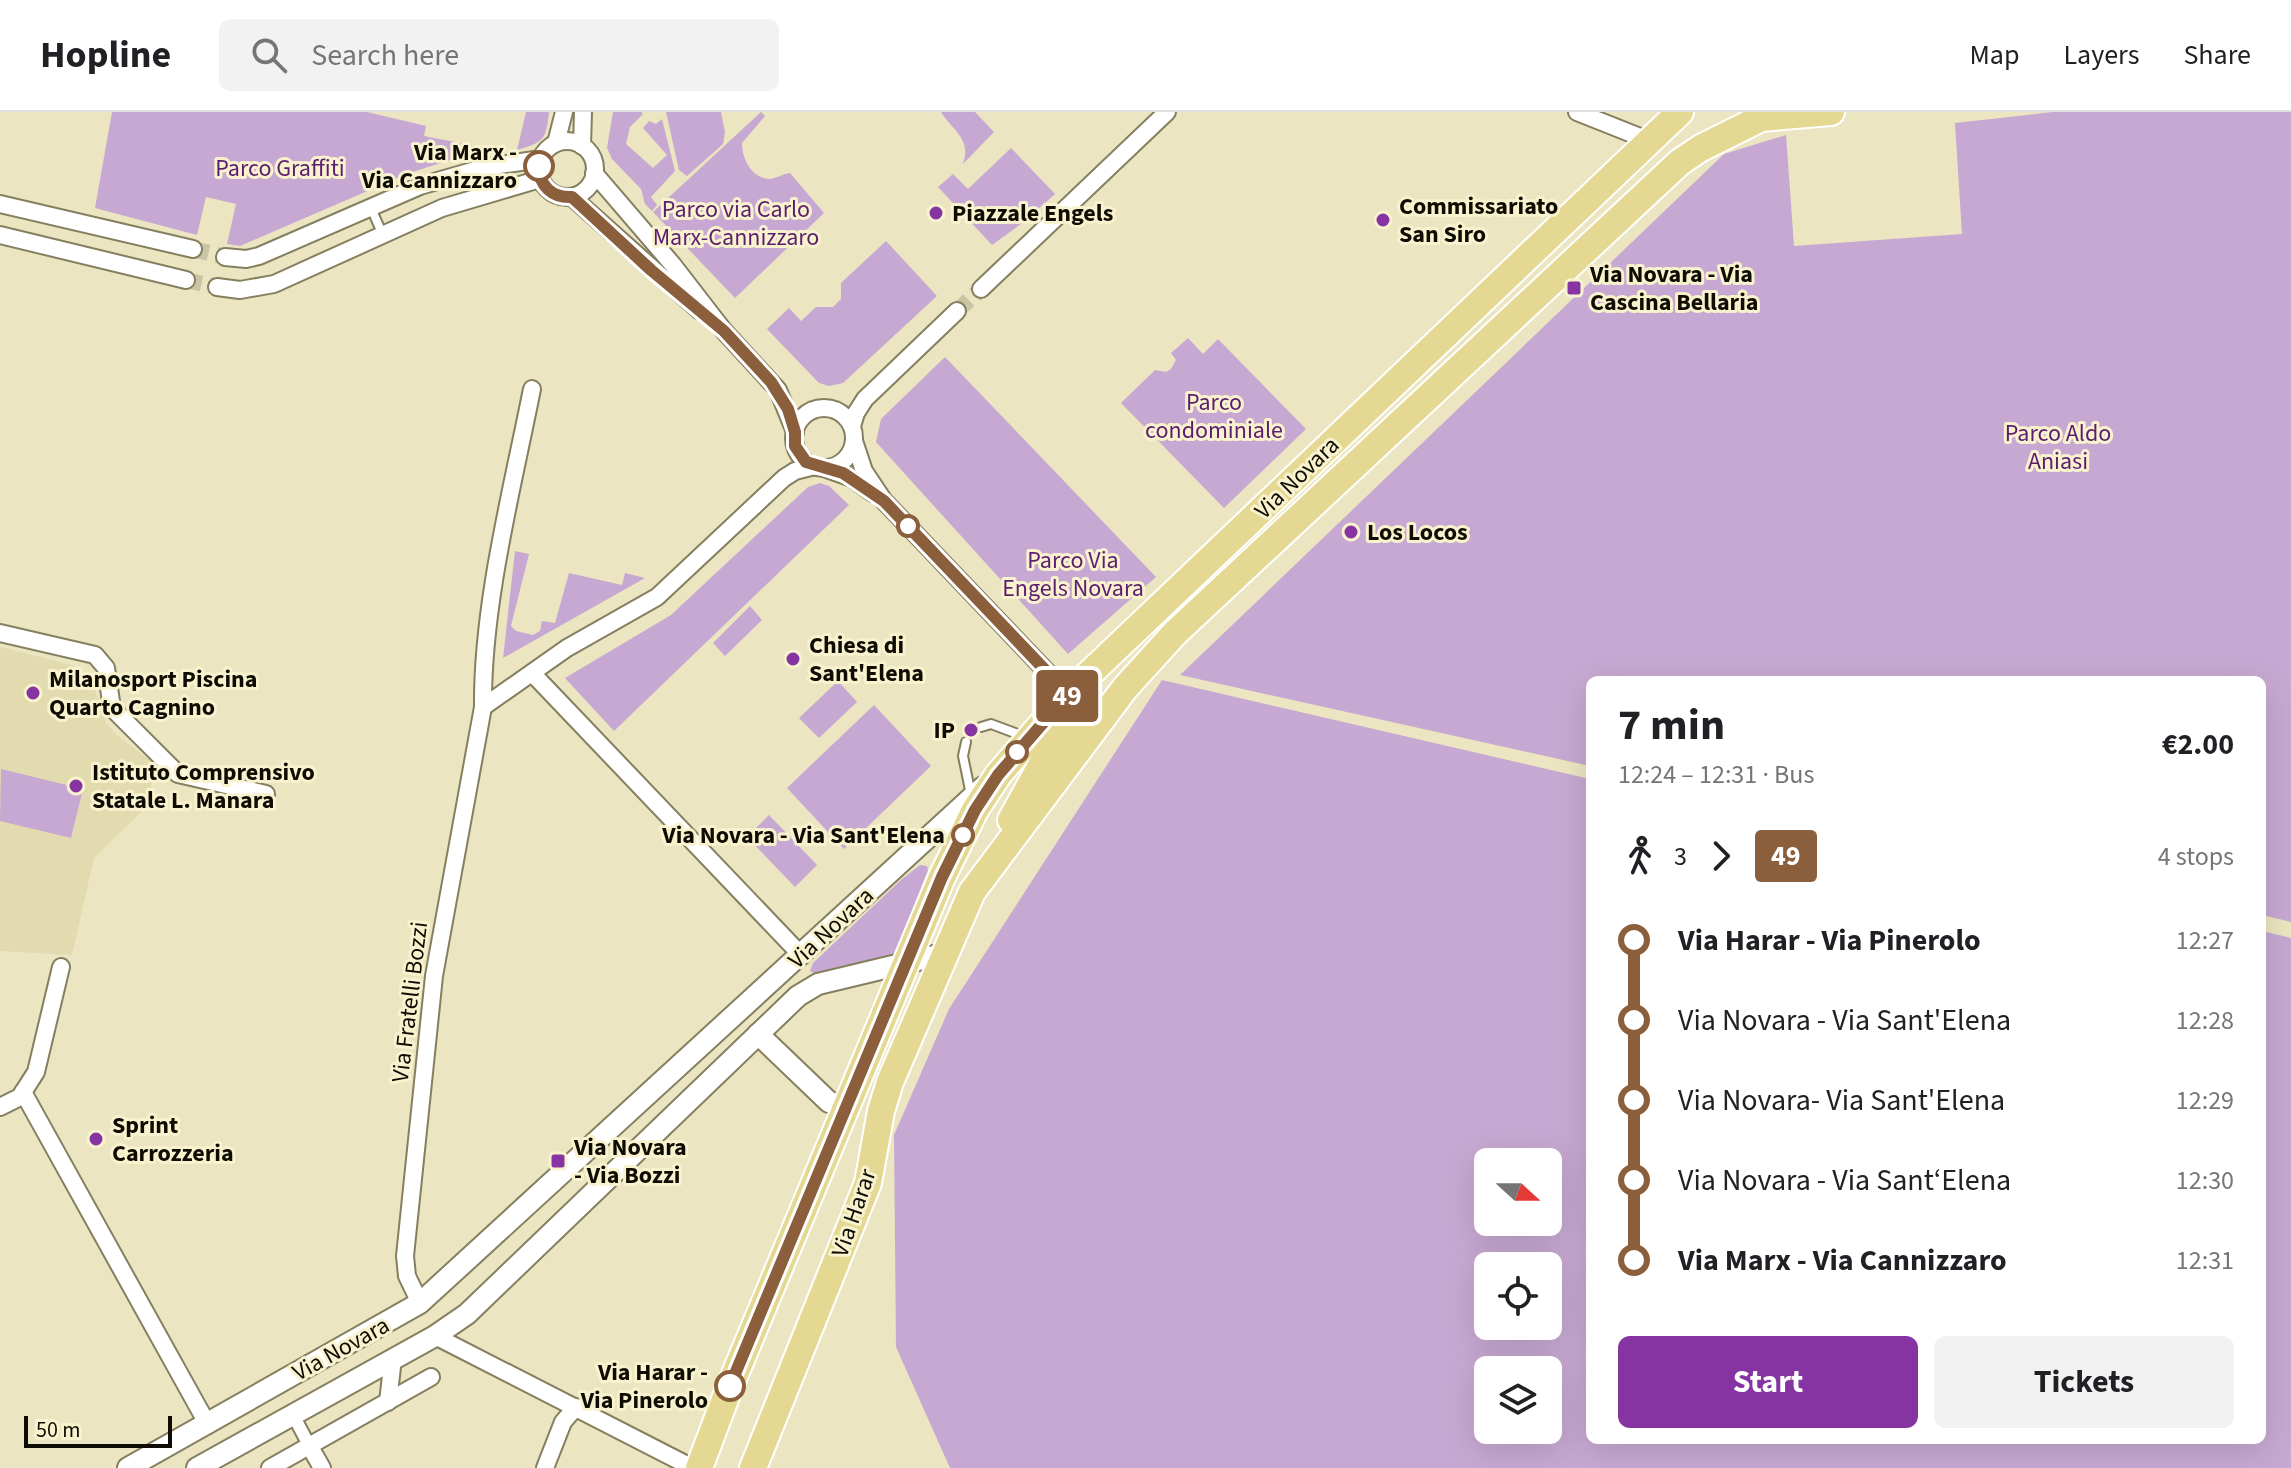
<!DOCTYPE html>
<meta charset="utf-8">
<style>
body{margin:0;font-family:"Source Sans 3",sans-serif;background:#f2f2f2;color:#202124;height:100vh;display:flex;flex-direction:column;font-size:30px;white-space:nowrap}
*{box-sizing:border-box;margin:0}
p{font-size:26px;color:#757577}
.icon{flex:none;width:44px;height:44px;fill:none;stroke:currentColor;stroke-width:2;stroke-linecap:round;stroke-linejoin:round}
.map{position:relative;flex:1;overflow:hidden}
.panel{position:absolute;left:1586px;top:564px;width:680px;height:768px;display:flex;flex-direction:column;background:#fff;border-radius:12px;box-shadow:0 8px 32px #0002}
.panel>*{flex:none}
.badge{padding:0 16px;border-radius:6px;font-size:28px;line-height:52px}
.needle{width:52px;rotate:111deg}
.tools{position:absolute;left:1474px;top:1036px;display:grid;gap:16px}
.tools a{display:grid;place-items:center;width:88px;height:88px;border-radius:12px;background:#fff;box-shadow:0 8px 32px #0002;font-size:40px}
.scale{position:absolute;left:24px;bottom:20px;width:148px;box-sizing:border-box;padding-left:8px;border:4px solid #0f0d03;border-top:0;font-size:22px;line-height:28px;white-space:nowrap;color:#0f0d03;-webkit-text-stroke:6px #f9f2ce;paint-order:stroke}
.map>.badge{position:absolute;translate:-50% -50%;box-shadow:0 0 0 4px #fff}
.legs{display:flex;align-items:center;gap:12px;height:88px;padding:0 32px;font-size:26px}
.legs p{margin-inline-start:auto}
.overview{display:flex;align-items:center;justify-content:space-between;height:136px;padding:0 32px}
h1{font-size:44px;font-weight:700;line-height:60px}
.cta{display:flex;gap:16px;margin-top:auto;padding:16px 32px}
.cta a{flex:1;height:92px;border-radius:12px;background:#8734a3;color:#fff;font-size:32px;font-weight:700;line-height:92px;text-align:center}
.cta a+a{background:#f2f2f2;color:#202124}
ul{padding:0 32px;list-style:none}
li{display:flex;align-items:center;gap:28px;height:80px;font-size:30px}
li i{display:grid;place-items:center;width:12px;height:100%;margin:0 10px;background:currentColor}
li i::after{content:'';width:20px;height:20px;margin:-10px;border:6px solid;border-radius:50%;background:#fff}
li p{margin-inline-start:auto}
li:first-child i{background:linear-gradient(#0000 50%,currentColor 0)}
li:last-child i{background:linear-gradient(currentColor 50%,#0000 0)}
header{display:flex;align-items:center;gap:48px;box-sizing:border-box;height:112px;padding:0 40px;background:#fff;border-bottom:2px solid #e0e0e0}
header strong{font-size:38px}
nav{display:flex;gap:44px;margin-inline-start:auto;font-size:28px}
.search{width:560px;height:72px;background:#f2f2f2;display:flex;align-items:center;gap:20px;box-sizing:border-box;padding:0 28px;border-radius:12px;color:#757577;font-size:30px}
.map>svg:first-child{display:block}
.built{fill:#e3dbb0}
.green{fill:#c7a8d2;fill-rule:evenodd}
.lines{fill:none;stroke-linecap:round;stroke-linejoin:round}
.minor-tunnel{stroke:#cac5a4;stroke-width:16;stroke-dasharray:16 8;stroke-linecap:butt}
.service-casing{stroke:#857f5f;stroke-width:12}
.pedestrian-casing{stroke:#857f5f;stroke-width:16}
.minor-casing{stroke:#857f5f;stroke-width:20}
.tertiary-casing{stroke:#857f5f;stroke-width:24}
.primary-casing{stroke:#fff;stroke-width:30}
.service{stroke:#fff;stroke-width:8}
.pedestrian{stroke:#fff;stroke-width:12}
.minor{stroke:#fff;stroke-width:16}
.tertiary{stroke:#fff;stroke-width:20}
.primary{stroke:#e5d892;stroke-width:26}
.line-1-casing{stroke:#fff;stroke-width:18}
.line-1{stroke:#8b5e3c;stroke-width:12}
.stop-1-dot{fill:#fff;stroke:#8b5e3c;stroke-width:4}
.poi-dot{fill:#8734a3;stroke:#f9f2ce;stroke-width:3}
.labels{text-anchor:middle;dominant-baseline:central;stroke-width:6;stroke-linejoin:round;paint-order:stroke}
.stop-label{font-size:24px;font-weight:bold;fill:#0f0d03;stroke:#f9f2ce;text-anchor:end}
.park-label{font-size:24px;fill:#5b1d6f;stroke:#f9f2ce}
.poi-label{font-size:24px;font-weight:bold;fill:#0f0d03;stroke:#f9f2ce;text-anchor:start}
.street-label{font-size:24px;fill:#0f0d03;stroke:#f9f2ce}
</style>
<header>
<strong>Hopline</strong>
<div class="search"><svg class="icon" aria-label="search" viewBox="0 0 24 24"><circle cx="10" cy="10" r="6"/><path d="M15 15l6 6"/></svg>Search here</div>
<nav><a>Map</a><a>Layers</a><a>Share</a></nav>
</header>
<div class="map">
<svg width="2291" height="1356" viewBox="0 0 2291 1356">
<rect width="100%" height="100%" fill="#ebe5c1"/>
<path class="built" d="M0,535L72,553L78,559L90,564L106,611L117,623L156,653L146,695L94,746L72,843L0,839Z"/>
<g class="green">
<path d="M112,0H367L426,14L424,24L506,40L450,48L409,61L240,134L227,132L236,92L206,85L197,123L95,96Z"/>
<path d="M526,0H549C546,28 544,30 517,38Z"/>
<path d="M613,0H641L643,2L630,15L626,32L653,56L667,43L643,16L649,9L656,12L662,7L675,59L651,85L657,93L652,99L645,92L641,77L612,47L607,36Z"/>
<path d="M666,0H721L725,20L723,32L687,64L679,58Z"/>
<path d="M761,0L765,4L742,31C742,46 751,66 769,67C775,67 783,62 790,61L824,101L735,186L653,100Z"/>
<path d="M941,0H975L994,20L963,52C972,27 952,18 941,0Z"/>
<path d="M2053,0H2291V810L2262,803V568H1590V654L1180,563L1724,42L1786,23L1794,134L1962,122L1955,11Z"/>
<path d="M1011,36L1055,82L1021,112L992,133L938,75L953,62L968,77Z"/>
<path d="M886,129L937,184L843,271L829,274L819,271L767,217L789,196L801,209L816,195H833L841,187V171Z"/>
<path d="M1188,226L1203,242L1218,227L1306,317L1224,396L1121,291L1155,258L1166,260L1171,257L1176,248L1171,241Z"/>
<path d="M945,245L1156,465L1068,542L876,330L881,307Z"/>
<path d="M820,371L829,374L849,393L614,619L565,566L671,503L808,375Z"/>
<path d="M515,439L529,442L511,514L516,519L533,523L540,519L542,509L555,511L569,461L622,473L625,461L645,466L503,546Z"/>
<path d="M750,494L762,508L725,544L713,531Z"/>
<path d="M1162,568L1590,667V1328H2262V819L2291,826V1356H950L896,1235L894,1023L949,897ZM1548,1050V1110H1488V1050ZM1488,1154H1548V1214H1488ZM1488,1258H1548V1318H1488Z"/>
<path d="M838,569L857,590L819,626L799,606Z"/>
<path d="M874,593L931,654L844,737L787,676Z"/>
<path d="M1,657L83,677L71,726L0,709Z"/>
<path d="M769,703L817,753L795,775L747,725Z"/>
<path d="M920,753L927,754L928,758L896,841L816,862L810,859L813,851L901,768Z"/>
</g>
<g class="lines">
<g class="minor-tunnel">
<path d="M193,137L225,145"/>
<path d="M186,168L217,175"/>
<path d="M957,199L981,177"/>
</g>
<g class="service-casing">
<g id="service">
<path d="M371,96L382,121"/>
<path d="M981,615L991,612L1023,624"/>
<path d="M966,630L963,644L971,683"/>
</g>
</g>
<g class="pedestrian-casing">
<path id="pedestrian" d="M293,1303L309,1333"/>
</g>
<g class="minor-casing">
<g id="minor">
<path d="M1577,0L1650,29"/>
<circle cx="567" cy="57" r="28"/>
<path d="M556,31L564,0"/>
<path d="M582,34L583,0"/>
<path d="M594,61L673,153L724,219L778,278L795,320"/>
<path d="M572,85L699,198"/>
<path d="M0,92L193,137"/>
<path d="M0,123L186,168"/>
<path d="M225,145L246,147L259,144L420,74L486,55L541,47"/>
<path d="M217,175L240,178L274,172L442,96L540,67"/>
<path d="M981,177L1167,0"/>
<circle cx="824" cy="326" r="30"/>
<path d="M852,314L856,301L865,287L957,199"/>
<path d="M854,329L864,359L884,389L1068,582"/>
<path d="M824,356L852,366L873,381"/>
<path d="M0,521L95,543L106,556L112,596L178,662L266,682"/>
<path d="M532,561L802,844"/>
<path d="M483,595L567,536L657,485L784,366L795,359L815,354"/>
<path d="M23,980L208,1313"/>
<path d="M0,995L20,985L36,960L61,855"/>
<path d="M420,1191L407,1164L405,1144L434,864L483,595C482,493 512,378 532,277"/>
<path d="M435,1224L693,1356"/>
<path d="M388,1290L393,1246"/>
<path d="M309,1333L322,1356"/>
<path d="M270,1356L431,1265"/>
<path d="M545,1356L563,1310L576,1295"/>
</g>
</g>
<g class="tertiary-casing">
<g id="tertiary">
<path d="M758,922L829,990L847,995"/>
<path d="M128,1356L420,1191L983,675"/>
<path d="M197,1356L435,1224L467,1202L798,884L818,872L943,842"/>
</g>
</g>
<g class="primary-casing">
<g id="primary">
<path d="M1011,708L1042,652L1074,601L1068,582"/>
<path d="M699,1356L730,1274L942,765L975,698L998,663L1068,582L1680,0"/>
<path d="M753,1356L868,1071L881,999L890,970L972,780L1125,576L1175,521L1680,50L1701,36L1761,6L1831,0"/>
</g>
</g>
<use href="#service" class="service"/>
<use href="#pedestrian" class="pedestrian"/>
<use href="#minor" class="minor"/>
<use href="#tertiary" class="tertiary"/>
<use href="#primary" class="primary"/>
</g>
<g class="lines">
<g class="line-1-casing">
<path id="line-1" d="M539,54C539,74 552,86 572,85L651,158L724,219L771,270L788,297L795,320V334L806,350L843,361L884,389L1068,582L998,663L975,698L942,765L730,1274"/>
</g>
<use href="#line-1" class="line-1"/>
</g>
<g class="stop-1-dot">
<circle cx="539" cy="54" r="14"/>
<circle cx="908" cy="414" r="10"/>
<circle cx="1017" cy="640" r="10"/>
<circle cx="963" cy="723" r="10"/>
<circle cx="730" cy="1274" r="14"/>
</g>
<g class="poi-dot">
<circle cx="936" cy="101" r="8"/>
<circle cx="1383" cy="108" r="8"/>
<rect x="1566" y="168" width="16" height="16" rx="4"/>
<circle cx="1351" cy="420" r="8"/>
<circle cx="793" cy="547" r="8"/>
<circle cx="33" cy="581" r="8"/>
<circle cx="971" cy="618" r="8"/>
<circle cx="76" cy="674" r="8"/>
<circle cx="96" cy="1027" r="8"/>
<rect x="550" y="1041" width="16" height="16" rx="4"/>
</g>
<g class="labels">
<g class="stop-label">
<text x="517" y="40">Via Marx -<tspan x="517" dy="28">Via Cannizzaro</tspan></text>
<text x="945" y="723">Via Novara - Via Sant'Elena</text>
<text x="708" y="1260">Via Harar -<tspan x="708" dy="28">Via Pinerolo</tspan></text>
</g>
<g class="park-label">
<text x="280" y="56">Parco Graffiti</text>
<text x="736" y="97">Parco via Carlo<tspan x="736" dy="28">Marx-Cannizzaro</tspan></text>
<text x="1214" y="290">Parco<tspan x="1214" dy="28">condominiale</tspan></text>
<text x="2058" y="321">Parco Aldo<tspan x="2058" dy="28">Aniasi</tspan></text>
<text x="1073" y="448">Parco Via<tspan x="1073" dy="28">Engels Novara</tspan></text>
</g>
<g class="poi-label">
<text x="1399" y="94">Commissariato<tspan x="1399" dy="28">San Siro</tspan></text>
<text x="952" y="101">Piazzale Engels</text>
<text x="1590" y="162">Via Novara - Via<tspan x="1590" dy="28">Cascina Bellaria</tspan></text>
<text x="1367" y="420">Los Locos</text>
<text x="809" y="533">Chiesa di<tspan x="809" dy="28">Sant'Elena</tspan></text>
<text x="49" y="567">Milanosport Piscina<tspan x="49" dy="28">Quarto Cagnino</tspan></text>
<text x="955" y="618" text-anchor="end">IP</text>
<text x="92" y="660">Istituto Comprensivo<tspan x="92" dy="28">Statale L. Manara</tspan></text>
<text x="112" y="1013">Sprint<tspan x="112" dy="28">Carrozzeria</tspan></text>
<text x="574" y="1035">Via Novara<tspan x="574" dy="28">- Via Bozzi</tspan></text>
</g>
<g class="street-label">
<text transform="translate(1297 366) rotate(-44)">Via Novara</text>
<text transform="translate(831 816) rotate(-43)">Via Novara</text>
<text transform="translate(410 890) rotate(-83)">Via Fratelli Bozzi</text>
<text transform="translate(854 1101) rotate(-71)">Via Harar</text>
<text transform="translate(341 1237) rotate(-29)">Via Novara</text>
</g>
</g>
</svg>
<div class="tools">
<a><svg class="needle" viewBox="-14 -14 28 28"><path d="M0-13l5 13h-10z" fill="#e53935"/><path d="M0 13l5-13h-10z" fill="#757577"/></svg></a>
<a><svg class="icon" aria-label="locate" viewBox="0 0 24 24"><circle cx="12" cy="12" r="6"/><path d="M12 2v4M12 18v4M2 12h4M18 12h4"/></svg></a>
<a><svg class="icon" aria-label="layers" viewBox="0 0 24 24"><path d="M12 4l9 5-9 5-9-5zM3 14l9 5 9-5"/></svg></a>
</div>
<div class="scale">50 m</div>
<b class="badge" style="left:1067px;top:584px;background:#8b5e3c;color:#fff">49</b>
<section class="panel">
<div class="overview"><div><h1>7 min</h1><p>12:24 – 12:31 · Bus</p></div><b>€2.00</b></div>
<div class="legs"><svg class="icon" aria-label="walk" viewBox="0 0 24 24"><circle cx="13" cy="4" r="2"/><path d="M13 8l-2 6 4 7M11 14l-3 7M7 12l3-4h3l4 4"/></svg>3<svg class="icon" aria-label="forward" viewBox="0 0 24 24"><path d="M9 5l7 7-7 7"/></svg><b class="badge" style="background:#8b5e3c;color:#fff">49</b><p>4 stops</p></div>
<ul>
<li><i style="color:#8b5e3c"></i><b>Via Harar - Via Pinerolo</b><p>12:27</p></li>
<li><i style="color:#8b5e3c"></i><span>Via Novara - Via Sant'Elena</span><p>12:28</p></li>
<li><i style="color:#8b5e3c"></i><span>Via Novara- Via Sant'Elena</span><p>12:29</p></li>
<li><i style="color:#8b5e3c"></i><span>Via Novara - Via Sant‘Elena</span><p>12:30</p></li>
<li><i style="color:#8b5e3c"></i><b>Via Marx - Via Cannizzaro</b><p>12:31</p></li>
</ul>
<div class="cta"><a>Start</a><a>Tickets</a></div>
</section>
</div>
